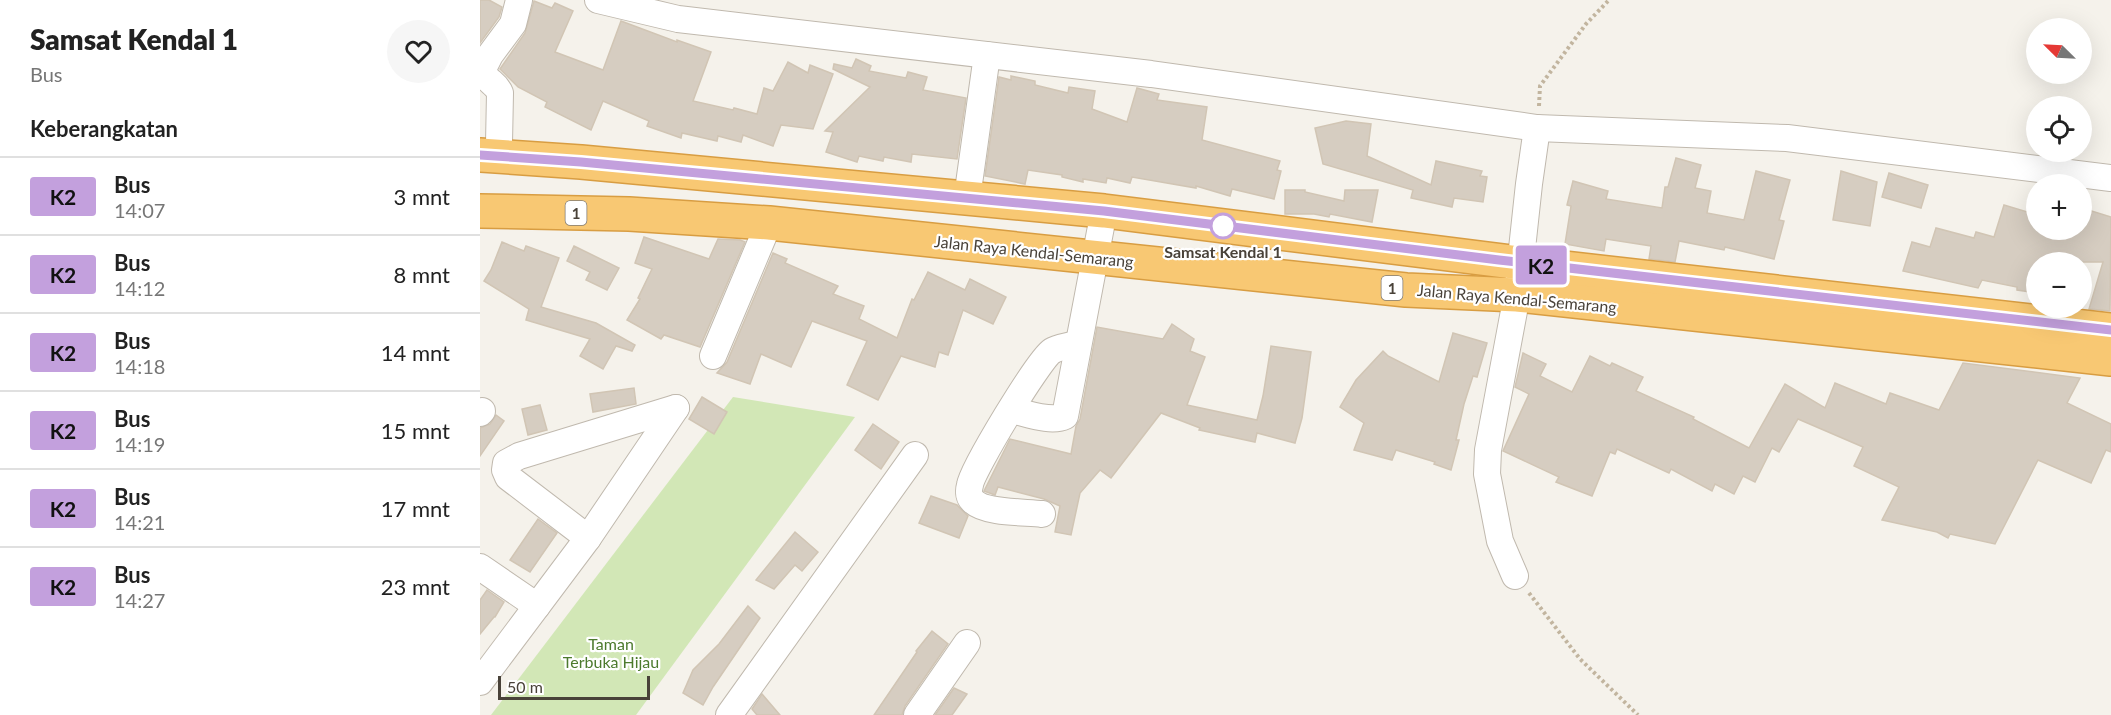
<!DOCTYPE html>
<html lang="id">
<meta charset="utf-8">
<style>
body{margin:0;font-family:Lato,sans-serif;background:#f6f6f6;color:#222;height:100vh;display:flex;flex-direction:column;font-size:22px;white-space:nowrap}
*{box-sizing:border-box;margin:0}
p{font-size:20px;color:#767676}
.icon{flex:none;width:33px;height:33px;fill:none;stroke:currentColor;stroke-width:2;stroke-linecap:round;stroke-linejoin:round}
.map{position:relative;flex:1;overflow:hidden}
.sheet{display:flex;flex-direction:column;background:#fff;width:480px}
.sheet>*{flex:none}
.badge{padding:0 12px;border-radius:4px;font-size:21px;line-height:39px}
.needle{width:39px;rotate:294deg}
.controls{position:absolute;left:1546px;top:18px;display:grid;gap:12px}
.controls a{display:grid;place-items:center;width:66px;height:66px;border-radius:50%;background:#fff;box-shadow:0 6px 24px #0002;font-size:30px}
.scale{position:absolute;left:18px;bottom:15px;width:152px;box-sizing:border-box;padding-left:6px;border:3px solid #494239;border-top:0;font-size:16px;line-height:21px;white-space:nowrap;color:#494239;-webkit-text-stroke:4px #fff;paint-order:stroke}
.map>.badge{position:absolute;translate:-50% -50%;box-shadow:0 0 0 3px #fff}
h2{padding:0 30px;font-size:22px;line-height:54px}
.round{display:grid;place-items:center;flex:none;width:63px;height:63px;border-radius:32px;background:#f6f6f6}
.summary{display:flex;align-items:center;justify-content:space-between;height:102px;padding:0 30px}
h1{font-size:28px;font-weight:800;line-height:45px}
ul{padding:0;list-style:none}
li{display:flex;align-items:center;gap:18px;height:78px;padding:0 30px;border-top:2px solid #e0e0e0}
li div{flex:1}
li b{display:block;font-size:22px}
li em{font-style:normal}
li .badge{min-width:66px;font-weight:700;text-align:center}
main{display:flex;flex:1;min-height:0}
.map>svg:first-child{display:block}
.green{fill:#d2e7b6}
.building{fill:#d6cdc1;stroke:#d1c5b4;stroke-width:1.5}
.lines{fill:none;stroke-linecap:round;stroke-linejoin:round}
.minor-casing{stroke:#c0b9ae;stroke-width:28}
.highway-casing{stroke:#d89d42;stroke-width:36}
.path{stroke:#c2b59f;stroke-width:4;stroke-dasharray:3 3;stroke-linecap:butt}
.minor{stroke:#fff;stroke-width:26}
.highway{stroke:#f8c873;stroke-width:33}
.line-casing{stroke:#fff;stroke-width:14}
.line{stroke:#c3a0dd;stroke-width:9}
.stop-dot{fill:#fff;stroke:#c3a0dd;stroke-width:3}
.labels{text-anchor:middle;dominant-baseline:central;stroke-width:4.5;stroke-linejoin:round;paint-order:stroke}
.shield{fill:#fff;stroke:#807b74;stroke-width:1.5}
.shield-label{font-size:15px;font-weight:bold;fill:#494239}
.street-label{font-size:16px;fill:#494239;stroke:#fff}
.stop-label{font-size:16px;font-weight:bold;fill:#494239;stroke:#fff}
.park-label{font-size:16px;fill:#4c7a2d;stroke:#fff}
</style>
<main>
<section class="sheet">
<div class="summary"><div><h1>Samsat Kendal 1</h1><p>Bus</p></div><a class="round"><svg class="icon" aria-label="heart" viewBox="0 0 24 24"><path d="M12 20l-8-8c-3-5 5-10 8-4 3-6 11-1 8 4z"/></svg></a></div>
<h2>Keberangkatan</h2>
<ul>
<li><span class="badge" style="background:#c3a0dd;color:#111">K2</span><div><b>Bus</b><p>14:07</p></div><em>3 mnt</em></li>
<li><span class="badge" style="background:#c3a0dd;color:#111">K2</span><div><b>Bus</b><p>14:12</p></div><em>8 mnt</em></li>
<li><span class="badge" style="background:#c3a0dd;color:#111">K2</span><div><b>Bus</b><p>14:18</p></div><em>14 mnt</em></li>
<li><span class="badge" style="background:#c3a0dd;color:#111">K2</span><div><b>Bus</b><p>14:19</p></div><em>15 mnt</em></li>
<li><span class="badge" style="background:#c3a0dd;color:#111">K2</span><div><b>Bus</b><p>14:21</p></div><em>17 mnt</em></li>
<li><span class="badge" style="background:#c3a0dd;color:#111">K2</span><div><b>Bus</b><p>14:27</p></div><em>23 mnt</em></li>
</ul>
</section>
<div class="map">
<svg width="1631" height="715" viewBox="0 0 1631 715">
<rect width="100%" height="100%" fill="#f5f2eb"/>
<path class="green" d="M253,397L375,417L156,715H11Z"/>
<g class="building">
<path d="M0,0H9L22,7L19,17L0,43Z"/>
<path d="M54,1L72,8L75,3L93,11L75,52L123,70L141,21L197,42V40L231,52L213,101L253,110L254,108L277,114L284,88L293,91L308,62L328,73L330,65L353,74L333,129L301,125L293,146L263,135L261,142L238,136L237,141L202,133L201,138L167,126L169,121L123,101L111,130L65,107L67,102L38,87L20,69L45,33Z"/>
<path d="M376,59L391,66L389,71L426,78L428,72L447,77L443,90L486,98L477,159L432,154L431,162L404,157L403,161L379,156L377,162L346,152L353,132L345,131L390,87L353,69L354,64L372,68Z"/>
<path d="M531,76L555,81V85L588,93L589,87L615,91L612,109L647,122L657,88L679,94L677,100L727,107L722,140L800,161L797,170L801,171L794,199L752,189L750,196L716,186V188L652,177L650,183L627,178L626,183L603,179V182L582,177V175L548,170L545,184L505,176L519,77L531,80Z"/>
<path d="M866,121L891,124L887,156L951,185L956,161L1002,171L1000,176L1007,177L1003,202L974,198L972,207L931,198L933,190L843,164L835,128Z"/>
<path d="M1196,158L1221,165L1215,188L1231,191L1227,213L1264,220L1276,171L1310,180L1299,220L1304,221L1294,259L1245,247L1244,250L1199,241L1195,262L1169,259L1171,246L1126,239L1124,251L1085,244L1091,206L1087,205L1093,181L1128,191L1126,199L1182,208L1185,187H1188Z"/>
<path d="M1361,171L1397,182L1390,226L1353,220Z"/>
<path d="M1409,173L1448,185L1441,208L1402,197Z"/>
<path d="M805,190H825V192L864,201L865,190H898L892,222L850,214L849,217L834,214H805Z"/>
<path d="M1524,205L1557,215V230H1602V208L1631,217L1630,311L1609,309L1623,262H1557V293L1537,290V287L1502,280L1498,288L1423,271L1432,242L1450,247L1456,228L1494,238L1496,232L1514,237Z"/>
<path d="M164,237L229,259L238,239L260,240L265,242L220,347L184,335L181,339L147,320L160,299L158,298L172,269L155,263Z"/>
<path d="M22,242L44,251L46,246L79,258L61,307L116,323L155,345L152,351L136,346L123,369L100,356L110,339L46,320L49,309L4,281L11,270Z"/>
<path d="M94,246L139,268L127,290L106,280L110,272L87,261Z"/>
<path d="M293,253L307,259L305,263L358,286L353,294L384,306L379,319L417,338L432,299L434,300L448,272L485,290L490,279L526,297L513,324L483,310L468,355L459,352L455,367L421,356L398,400L367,385L387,341L332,321L311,367L281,354L270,384L237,373L247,362Z"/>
<path d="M692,324L714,339L710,351L725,357L707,405L777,420L783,396L791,346L831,352L822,418L815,443L777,433L775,442L719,430L720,428L681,413L631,478L620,470L600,493L591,535L575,532L580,506L564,499L518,487L515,495L504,491L530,439L591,454L596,426L600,419L617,327L683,339Z"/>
<path d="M973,333L1007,343L997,377L993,376L984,404L976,440H979L971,470L954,464L955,462L916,450L912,460L874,450L884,423L860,407L876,380L903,351L908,356L959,382Z"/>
<path d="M1043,353L1066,364L1060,376L1092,392L1110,356L1130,366L1132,363L1163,377L1156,391L1214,417L1213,419L1269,448L1305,384L1345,408L1355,383L1406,404L1410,393L1459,410L1483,363L1600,378L1587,403L1631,424V452L1626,450L1611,483L1558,460L1515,544L1470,534L1468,538L1457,532L1402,520L1419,487L1374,466L1383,447L1318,419L1299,452L1292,448L1275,482L1263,476L1254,494L1235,484L1232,491L1191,469L1189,473L1137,449L1135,454L1130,452L1112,496L1076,482L1079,477L1023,451L1049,394L1035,387Z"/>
<path d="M154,388L156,404L113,412L110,394Z"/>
<path d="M222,397L247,412L234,434L209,419Z"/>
<path d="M60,405L67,430L48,435L42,409Z"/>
<path d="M16,415L24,421L0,456V428L10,424Z"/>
<path d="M393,424L419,442L401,469L375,450Z"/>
<path d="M451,496L477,505L488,516L479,538L439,523Z"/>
<path d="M58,519L77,533L50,572L30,560Z"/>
<path d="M315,532L338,552L322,571L315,565L294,589L276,580Z"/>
<path d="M7,590L24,602L15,617H14L0,634V600Z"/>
<path d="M268,606L280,618L233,687L223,705L203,693L213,670L239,644Z"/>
<path d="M452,631L468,644L425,706L422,715H394L437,652L436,651Z"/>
<path d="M474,688L487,694L472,715H455Z"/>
<path d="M282,694L300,715H277L272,709Z"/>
</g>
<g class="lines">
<g class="minor-casing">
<g id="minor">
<path d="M118,0L198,19L671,74L1057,128L1307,138L1631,178"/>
<path d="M19,143L20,93C16,82 4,81 3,69L10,55L33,24L39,0"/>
<path d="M487,198L507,55"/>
<path d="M233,356L289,223"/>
<path d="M531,410C546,413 571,423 585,416L624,211"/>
<path d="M0,413L2,411"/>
<path d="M562,514C545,512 506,513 494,502C489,498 488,492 490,485C492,470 559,359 572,351C578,347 591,346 598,343"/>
<path d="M108,538L28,477L25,470L26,463L39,456L196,408"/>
<path d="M0,567L57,606"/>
<path d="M1035,576L1020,541L1007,474L1008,450L1037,295L1049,184L1057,128"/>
<path d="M0,682L108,538L196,408"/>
<path d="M249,715L435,455"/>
<path d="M437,715L487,643"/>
</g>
</g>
<g class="highway-casing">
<g id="highway">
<path d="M0,155L101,162L624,211L1040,263L1631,330"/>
<path d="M0,211L149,214L289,223L926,290L1037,295L1631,359"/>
</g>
</g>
<g class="path">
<path d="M1059,106L1060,86L1106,24L1129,0"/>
<path d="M1049,593L1100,659L1158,715"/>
</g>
<use href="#minor" class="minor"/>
<use href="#highway" class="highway"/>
</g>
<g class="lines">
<g class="line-casing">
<path id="line" d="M0,155L101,162L624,211L1019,260L1631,330"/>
</g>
<use href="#line" class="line"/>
</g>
<circle class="stop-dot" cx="743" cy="226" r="12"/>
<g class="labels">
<g class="shield">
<rect x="85.5" y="201" width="21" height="24" rx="4.5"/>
<rect x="901.5" y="276" width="21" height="24" rx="4.5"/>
</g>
<g class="shield-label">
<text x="96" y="213">1</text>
<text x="912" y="288">1</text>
</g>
<g class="street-label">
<text transform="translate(554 251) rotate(6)">Jalan Raya Kendal-Semarang</text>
<text transform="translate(1037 298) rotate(5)">Jalan Raya Kendal-Semarang</text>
</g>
<g class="stop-label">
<text x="743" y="251">Samsat Kendal 1</text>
</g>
<g class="park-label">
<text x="131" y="643">Taman<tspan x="131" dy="18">Terbuka Hijau</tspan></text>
</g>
</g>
</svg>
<div class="controls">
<a><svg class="needle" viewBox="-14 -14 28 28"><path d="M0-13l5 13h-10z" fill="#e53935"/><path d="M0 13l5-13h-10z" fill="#767676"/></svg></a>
<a><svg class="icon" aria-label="locate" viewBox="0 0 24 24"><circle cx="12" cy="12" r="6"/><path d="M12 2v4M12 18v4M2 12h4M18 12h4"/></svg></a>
<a>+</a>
<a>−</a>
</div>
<div class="scale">50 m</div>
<b class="badge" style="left:1061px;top:265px;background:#c3a0dd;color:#111">K2</b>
</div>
</main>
